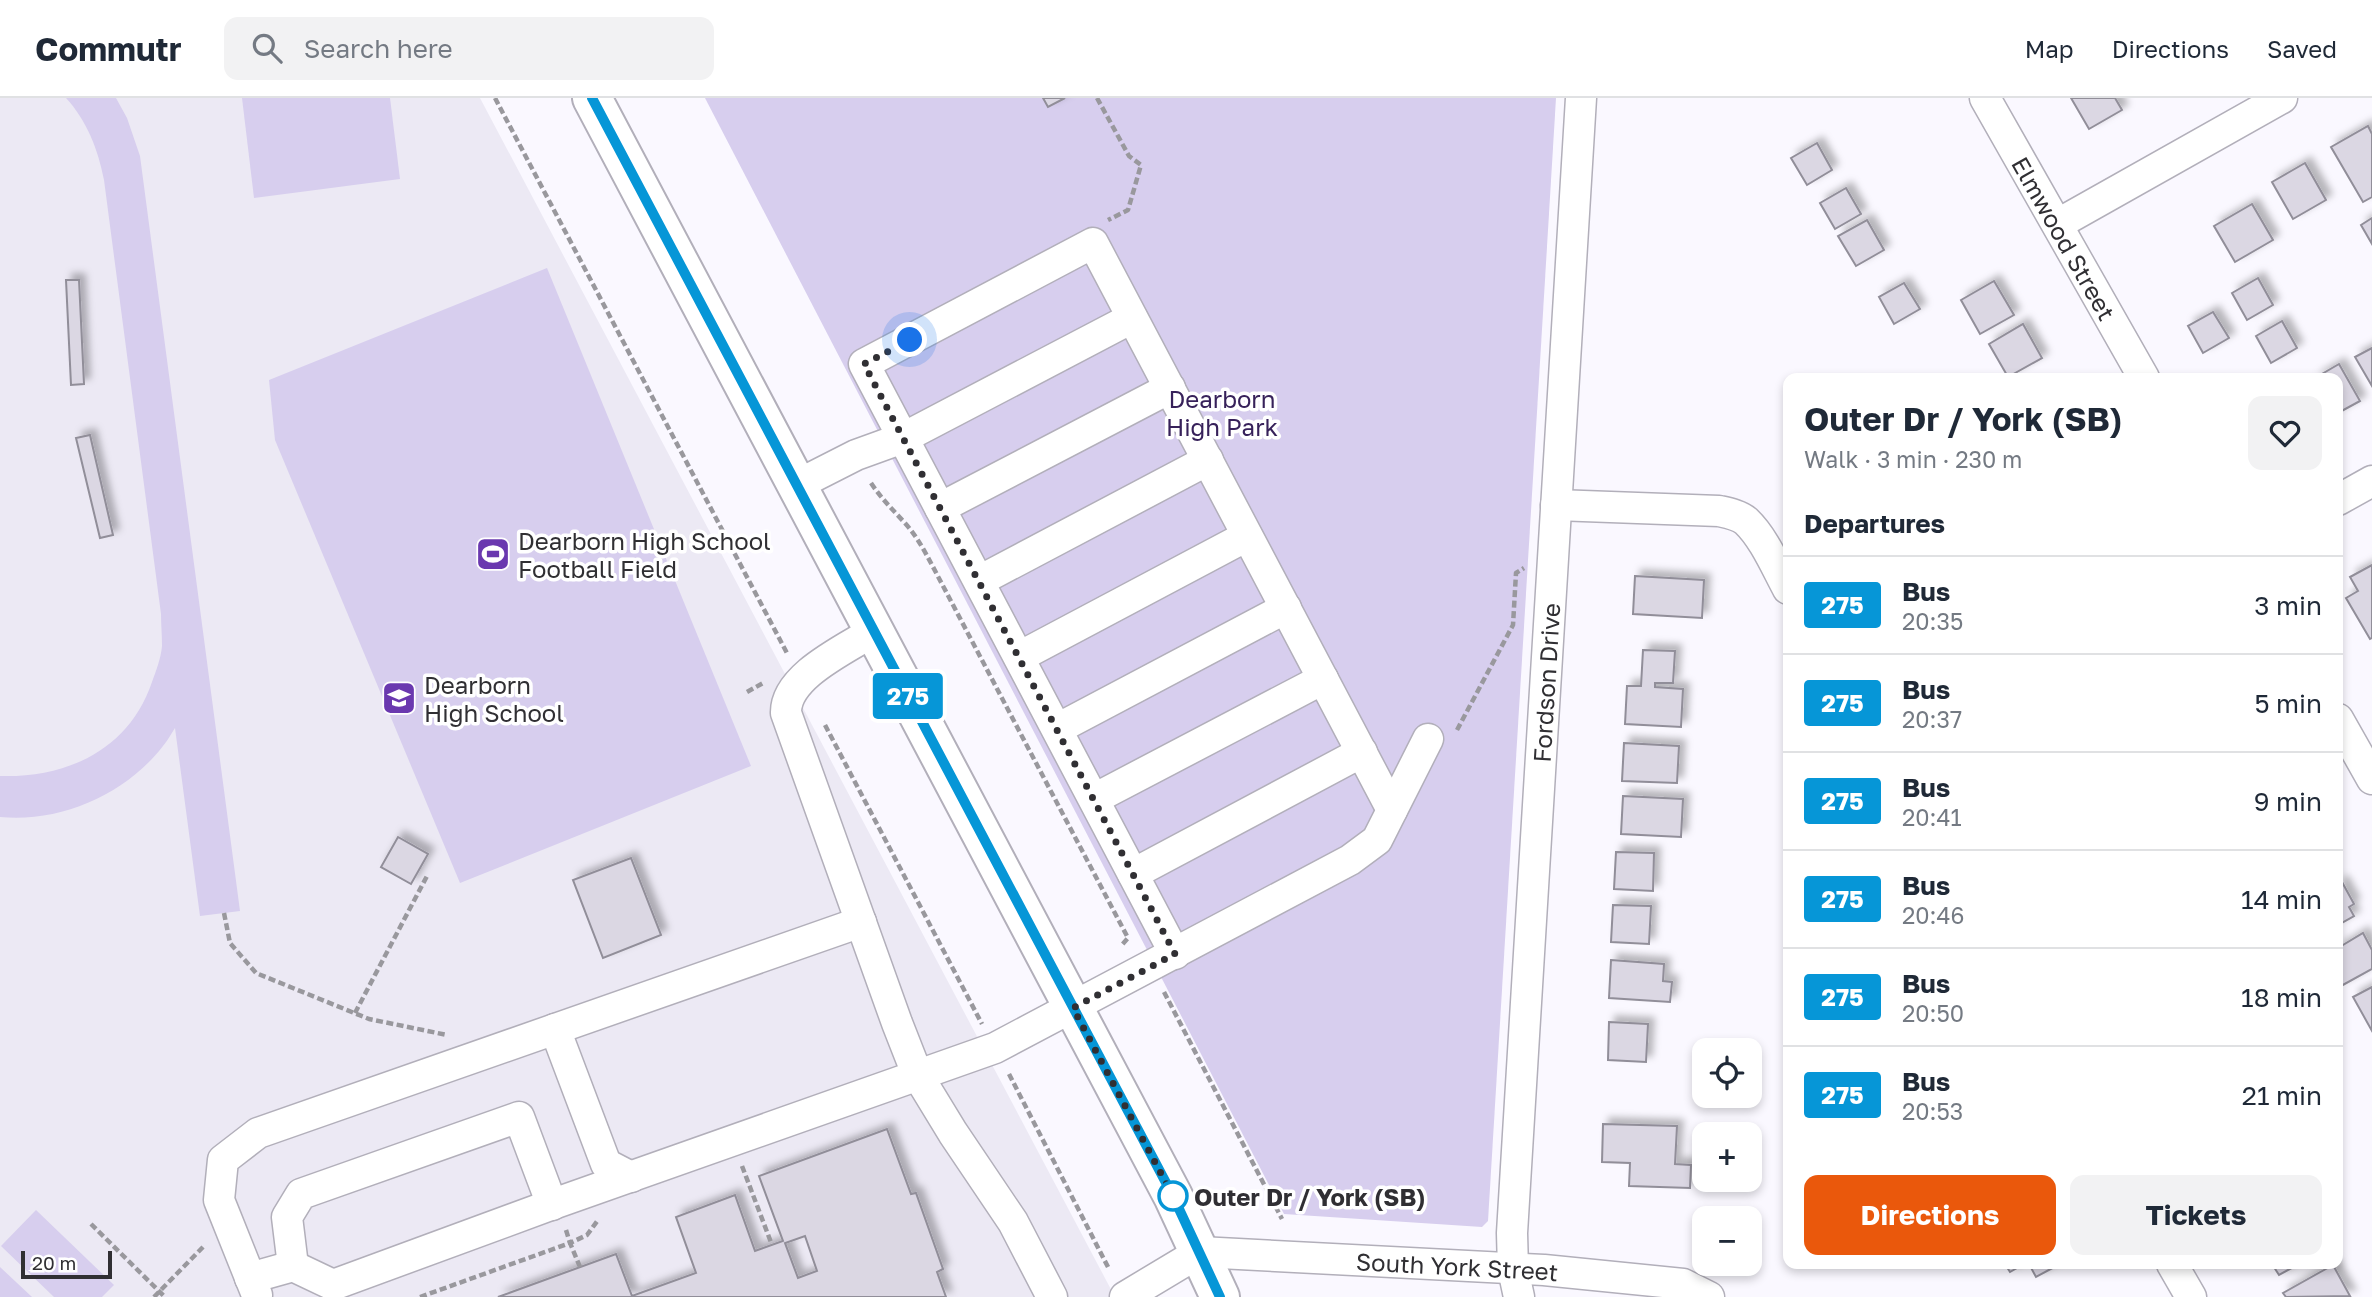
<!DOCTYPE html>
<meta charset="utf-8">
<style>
body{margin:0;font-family:"Golos Text",sans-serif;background:#f2f2f3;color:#1f2937;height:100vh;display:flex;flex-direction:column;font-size:26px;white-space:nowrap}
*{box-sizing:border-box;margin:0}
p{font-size:23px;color:#747a83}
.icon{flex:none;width:38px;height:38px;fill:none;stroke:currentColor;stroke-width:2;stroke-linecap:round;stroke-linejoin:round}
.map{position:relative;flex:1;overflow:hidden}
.sheet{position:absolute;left:1783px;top:275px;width:560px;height:896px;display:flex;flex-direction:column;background:#fff;border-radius:14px;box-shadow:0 4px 10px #0003}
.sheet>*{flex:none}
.badge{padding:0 14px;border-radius:5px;font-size:24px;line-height:46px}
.fabs{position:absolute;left:1692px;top:940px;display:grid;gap:14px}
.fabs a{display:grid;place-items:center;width:70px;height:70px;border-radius:14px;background:#fff;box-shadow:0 4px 10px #0003;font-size:35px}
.scale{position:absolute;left:21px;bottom:18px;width:91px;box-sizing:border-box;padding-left:7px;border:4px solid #302f33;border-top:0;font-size:19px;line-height:24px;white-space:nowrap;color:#302f33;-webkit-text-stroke:5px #fff;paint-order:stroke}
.you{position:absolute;width:35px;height:35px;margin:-18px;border:5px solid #fff;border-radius:50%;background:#1a73e8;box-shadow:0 0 0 10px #1a73e833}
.map>.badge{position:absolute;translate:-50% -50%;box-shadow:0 0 0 4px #fff}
h2{padding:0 21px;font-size:26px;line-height:63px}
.round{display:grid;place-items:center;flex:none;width:74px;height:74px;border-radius:14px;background:#f2f2f3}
.overview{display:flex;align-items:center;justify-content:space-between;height:119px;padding:0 21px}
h1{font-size:33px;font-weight:700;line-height:52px}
.action{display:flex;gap:14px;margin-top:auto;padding:14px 21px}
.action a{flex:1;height:80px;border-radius:14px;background:#ea580c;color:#fff;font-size:28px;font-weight:700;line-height:80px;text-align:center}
.action a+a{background:#f2f2f3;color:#1f2937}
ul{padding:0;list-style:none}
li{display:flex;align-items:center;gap:21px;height:98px;padding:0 21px;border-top:2px solid #e0e1e3}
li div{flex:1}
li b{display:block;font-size:26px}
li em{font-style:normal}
li .badge{min-width:77px;font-weight:700;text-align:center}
header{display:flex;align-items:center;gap:42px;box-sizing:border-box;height:98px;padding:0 35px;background:#fff;border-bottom:2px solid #e0e1e3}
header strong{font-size:33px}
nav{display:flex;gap:38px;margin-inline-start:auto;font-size:24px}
.search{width:490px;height:63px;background:#f2f2f3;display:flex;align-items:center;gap:18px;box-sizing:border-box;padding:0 24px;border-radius:14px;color:#747a83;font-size:26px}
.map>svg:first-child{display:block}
.built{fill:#ece9f4}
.green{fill:#d7ceee}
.building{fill:#dbd7e3;stroke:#918e99;stroke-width:2;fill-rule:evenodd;filter:url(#shadow)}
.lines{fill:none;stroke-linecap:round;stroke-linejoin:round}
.minor-casing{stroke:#b2afba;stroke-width:33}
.major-casing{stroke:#b2afba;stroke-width:42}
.path{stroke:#99989d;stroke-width:4.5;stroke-dasharray:7 3.5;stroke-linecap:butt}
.minor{stroke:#fff;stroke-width:30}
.major{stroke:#fff;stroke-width:38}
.line-casing{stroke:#fff;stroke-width:16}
.line{stroke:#0696d7;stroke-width:10}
.walk{stroke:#302f33;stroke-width:7;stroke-dasharray:0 12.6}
.stop-dot{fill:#fff;stroke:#0696d7;stroke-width:3.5}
.labels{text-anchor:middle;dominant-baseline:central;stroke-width:7;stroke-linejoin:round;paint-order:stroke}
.street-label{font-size:24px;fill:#302f33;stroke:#fff}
.park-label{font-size:24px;fill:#37215a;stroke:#fff}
.poi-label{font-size:24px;fill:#302f33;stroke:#fff;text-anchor:start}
.stop-label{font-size:24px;font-weight:bold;fill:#302f33;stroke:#fff;text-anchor:start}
</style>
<header>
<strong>Commutr</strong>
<div class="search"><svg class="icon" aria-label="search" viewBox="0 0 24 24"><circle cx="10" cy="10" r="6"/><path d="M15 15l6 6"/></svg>Search here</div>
<nav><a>Map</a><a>Directions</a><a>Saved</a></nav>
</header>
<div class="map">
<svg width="2372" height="1199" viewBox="0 0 2372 1199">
<defs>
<filter id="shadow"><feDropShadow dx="6" dy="-6" stdDeviation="3.5" flood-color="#0004"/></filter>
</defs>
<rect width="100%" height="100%" fill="#faf8ff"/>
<path class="built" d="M0,0H480L1115,1199H0Z"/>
<g class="green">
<path d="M66,0H116L127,20L140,58L240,813L200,818L175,630C171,636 168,642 163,648C126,696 61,725 0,719V678C67,680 129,652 152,584C156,573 161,560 162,548C162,537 161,526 161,516L104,82C98,51 87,23 66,0Z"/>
<path d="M242,0H390L400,81L254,100Z"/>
<path d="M705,0H1556L1488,1123L1482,1129L1284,1116Z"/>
<path d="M547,170L751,668L460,785L275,342L269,282Z"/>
<path d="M36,1112L114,1187L102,1199H54L1,1148Z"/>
<path d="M0,1169L32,1199H0Z"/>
</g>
<g class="building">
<path d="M1043,0H1065L1048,9Z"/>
<path d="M2071,0H2115L2122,12L2089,31Z"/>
<path d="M2368,28L2372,36V99L2363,104L2331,49Z"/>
<path d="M1817,45L1832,72L1807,87L1791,60Z"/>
<path d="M2305,65L2326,102L2293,121L2272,84Z"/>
<path d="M1846,90L1861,116L1835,131L1820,105Z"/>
<path d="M2252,106L2273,142L2235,164L2214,128Z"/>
<path d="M2372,120V146L2361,127Z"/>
<path d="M1867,122L1884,152L1856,168L1838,138Z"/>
<path d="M2258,180L2273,207L2247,222L2232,195Z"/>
<path d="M66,182H79L84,286L71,287Z"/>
<path d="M1994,183L2014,217L1980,236L1961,202Z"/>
<path d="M1904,185L1920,211L1894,226L1879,199Z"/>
<path d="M2213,214L2229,240L2203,255L2188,228Z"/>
<path d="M2282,223L2297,250L2271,265L2256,238Z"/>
<path d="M2023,226L2042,260L2008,279L1989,246Z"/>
<path d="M2372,250V288L2355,259Z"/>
<path d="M2339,266L2360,303L2338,315V280H2315Z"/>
<path d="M90,337L113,437L100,440L76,340Z"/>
<path d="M2372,467V540L2370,541L2346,500L2358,493L2350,479Z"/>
<path d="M1635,478L1704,482L1702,520L1633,516Z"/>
<path d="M1643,552L1675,553L1673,585H1655V589L1683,591L1681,629L1625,626L1627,588H1641Z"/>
<path d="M1624,645L1679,648L1677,685L1622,683Z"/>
<path d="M1623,698L1683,701L1681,739L1621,736Z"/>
<path d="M398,739L428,756L411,786L381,769Z"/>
<path d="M1616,754L1654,755L1653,793L1614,791Z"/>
<path d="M631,760L661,837L603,860L573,782Z"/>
<path d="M2342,784L2354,806L2349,809L2354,818L2338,827V786Z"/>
<path d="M1613,807L1651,808L1649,846L1611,844Z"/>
<path d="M2363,835L2372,852V871L2341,888L2338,882V850Z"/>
<path d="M1611,862L1664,866L1663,883L1672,884L1670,904L1609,900Z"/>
<path d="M2372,889V933L2353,899Z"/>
<path d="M1609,924L1648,926L1646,964L1608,962Z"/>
<path d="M1603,1026L1677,1028L1675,1066L1691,1067L1690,1090L1629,1088L1630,1065L1602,1064Z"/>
<path d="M887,1031L911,1096L916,1095L943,1171L937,1174L946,1199H498L616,1156L632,1198L696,1175L676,1119L735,1097L755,1153L783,1143L759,1078ZM805,1138L817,1173L798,1180L785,1145Z"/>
<path d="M2005,1166H2024L2010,1174Z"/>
<path d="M2029,1166H2060L2036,1179Z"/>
<path d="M2272,1166H2299L2279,1177Z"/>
<path d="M2333,1167L2350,1198L2286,1199L2283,1195Z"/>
</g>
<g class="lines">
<g class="minor-casing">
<g id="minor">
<path id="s1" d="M1985,0L2144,280"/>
<path d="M2058,126L2282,0"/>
<path d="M797,387L856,357L903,340L1132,220"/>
<path d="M2338,402L2372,383"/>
<path d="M1556,407L1719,413C1728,415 1739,417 1746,423C1764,440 1776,469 1788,491"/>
<path d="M940,410L1170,290"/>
<path d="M979,483L1208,362"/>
<path d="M874,533C846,551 785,578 786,615L897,925L917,976L953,1035L1013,1124L1052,1199"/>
<path d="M1019,559L1247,438"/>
<path d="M2338,621L2372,681"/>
<path d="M1057,631L1286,510"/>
<path d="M1094,701L1323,581"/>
<path d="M1133,776L1362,654"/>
<path d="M1175,856L864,266L1093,145L1392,712"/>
<path d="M555,931L606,1066L631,1079"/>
<path d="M2172,1166L2191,1199"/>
<path d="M293,1168L287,1119L301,1096L519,1019L552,1107"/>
<path d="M250,1180L293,1168L333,1187L556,1105L995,950L1350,762L1377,742L1428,641"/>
<path d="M257,1197L219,1102L223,1062L258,1035L861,824"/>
<path id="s2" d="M1125,1199L1200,1154L1544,1172L1683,1186L1709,1199"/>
<path id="s3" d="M1519,1199L1513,1171L1512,1135L1581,0"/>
</g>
</g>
<g class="major-casing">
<path id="major" d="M592,0L1173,1098L1220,1199"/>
</g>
<g class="path">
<path d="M495,0L788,557"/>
<path d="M1097,0L1129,58L1141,67L1128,112L1108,122"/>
<path d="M871,385C881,400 892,411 904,424C916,437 924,452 932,467L1128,840L1121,848"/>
<path d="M747,594L763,585"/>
<path d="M825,627L982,926"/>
<path d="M1457,632L1513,527L1516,475L1524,470"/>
<path d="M224,815L230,845L256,875L369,921L447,937"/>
<path d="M1164,894L1282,1121"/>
<path d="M355,915L427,778"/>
<path d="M1009,976L1109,1171"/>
<path d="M742,1068L772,1147"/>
<path d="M91,1126L165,1199"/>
<path d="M566,1132L570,1145L587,1137L598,1122"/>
<path d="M154,1199L205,1147"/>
<path d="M420,1199L570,1145L580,1169"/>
</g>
<use href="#minor" class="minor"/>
<use href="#major" class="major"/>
</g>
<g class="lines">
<g class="line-casing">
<path id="line" d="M592,0L1173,1098L1220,1199"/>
</g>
<use href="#line" class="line"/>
<path class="walk" d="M910,242L864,266L1175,856L1073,910L1173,1098"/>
</g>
<defs>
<g id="stadium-square" transform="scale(1.75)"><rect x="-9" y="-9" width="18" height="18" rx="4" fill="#6a38af" stroke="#fff"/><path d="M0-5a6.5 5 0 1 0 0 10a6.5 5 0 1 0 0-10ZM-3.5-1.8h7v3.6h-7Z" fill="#fff"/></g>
<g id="school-square" transform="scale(1.75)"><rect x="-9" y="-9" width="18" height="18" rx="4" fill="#6a38af" stroke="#fff"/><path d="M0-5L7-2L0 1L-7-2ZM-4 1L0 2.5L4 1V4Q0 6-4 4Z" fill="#fff"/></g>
</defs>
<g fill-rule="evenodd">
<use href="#stadium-square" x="493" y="456"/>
<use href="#school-square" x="399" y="600"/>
</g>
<circle class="stop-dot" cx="1173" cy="1098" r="14"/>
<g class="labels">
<g class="street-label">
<text stroke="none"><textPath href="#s1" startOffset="161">Elmwood Street</textPath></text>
<text stroke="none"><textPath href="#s3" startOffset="616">Fordson Drive</textPath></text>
<text stroke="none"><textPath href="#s2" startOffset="345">South York Street</textPath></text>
</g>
<g class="park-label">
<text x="1222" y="300">Dearborn<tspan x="1222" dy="28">High Park</tspan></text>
</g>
<g class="poi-label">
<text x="518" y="442">Dearborn High School<tspan x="518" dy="28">Football Field</tspan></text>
<text x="424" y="586">Dearborn<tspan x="424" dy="28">High School</tspan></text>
</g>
<g class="stop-label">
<text x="1194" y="1098">Outer Dr / York (SB)</text>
</g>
</g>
</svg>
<div class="fabs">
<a><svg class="icon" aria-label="locate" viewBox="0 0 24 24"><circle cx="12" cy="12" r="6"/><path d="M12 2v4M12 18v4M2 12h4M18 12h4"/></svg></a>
<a>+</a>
<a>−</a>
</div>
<div class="scale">20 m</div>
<div class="you" style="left:910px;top:242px"></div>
<b class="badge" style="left:908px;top:598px;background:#0696d7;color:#fff">275</b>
<section class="sheet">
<div class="overview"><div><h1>Outer Dr / York (SB)</h1><p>Walk · 3 min · 230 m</p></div><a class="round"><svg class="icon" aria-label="heart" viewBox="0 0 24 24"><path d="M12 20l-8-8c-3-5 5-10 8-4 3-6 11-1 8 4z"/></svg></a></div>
<h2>Departures</h2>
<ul>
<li><span class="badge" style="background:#0696d7;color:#fff">275</span><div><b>Bus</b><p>20:35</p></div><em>3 min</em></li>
<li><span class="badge" style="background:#0696d7;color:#fff">275</span><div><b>Bus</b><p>20:37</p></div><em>5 min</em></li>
<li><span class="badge" style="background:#0696d7;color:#fff">275</span><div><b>Bus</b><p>20:41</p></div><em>9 min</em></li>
<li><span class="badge" style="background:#0696d7;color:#fff">275</span><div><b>Bus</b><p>20:46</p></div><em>14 min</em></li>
<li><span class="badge" style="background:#0696d7;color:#fff">275</span><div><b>Bus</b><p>20:50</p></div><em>18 min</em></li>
<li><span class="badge" style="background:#0696d7;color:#fff">275</span><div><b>Bus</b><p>20:53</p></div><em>21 min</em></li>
</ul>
<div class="action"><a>Directions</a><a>Tickets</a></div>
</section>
</div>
